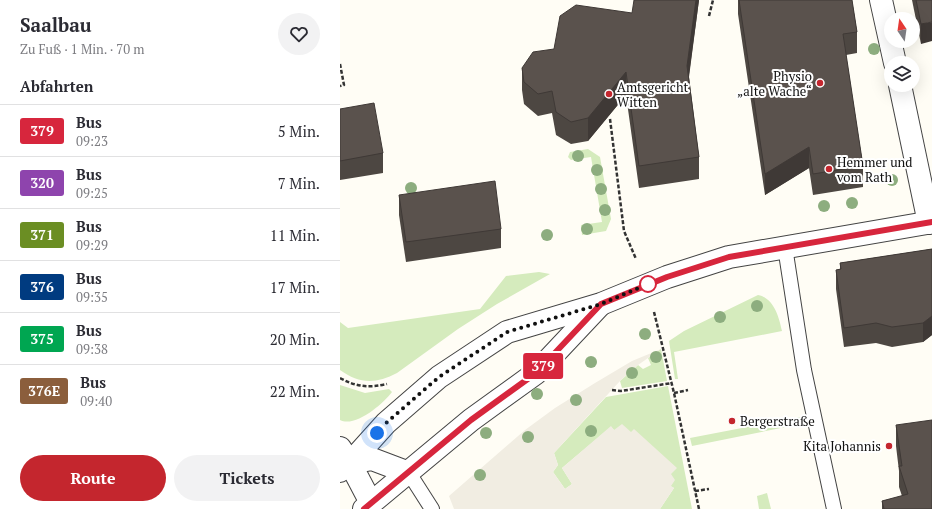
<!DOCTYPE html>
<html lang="de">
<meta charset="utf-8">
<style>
body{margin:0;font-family:"PT Serif",serif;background:#f2f2f3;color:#2b2b33;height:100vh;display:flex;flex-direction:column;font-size:15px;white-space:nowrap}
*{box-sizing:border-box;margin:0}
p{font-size:13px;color:#7c7c81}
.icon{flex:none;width:22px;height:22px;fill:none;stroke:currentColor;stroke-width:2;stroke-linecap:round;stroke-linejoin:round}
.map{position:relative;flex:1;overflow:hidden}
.panel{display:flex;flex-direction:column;background:#fff;width:340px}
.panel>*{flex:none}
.badge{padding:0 8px;border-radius:3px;font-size:14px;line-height:26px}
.needle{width:26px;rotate:347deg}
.buttons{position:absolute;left:544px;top:12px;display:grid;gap:8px}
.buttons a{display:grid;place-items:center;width:36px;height:36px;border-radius:50%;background:#fff;box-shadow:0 4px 16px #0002;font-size:20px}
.you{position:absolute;width:20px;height:20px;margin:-10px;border:3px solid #fff;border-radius:50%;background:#1a73e8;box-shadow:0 0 0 6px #1a73e833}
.map>.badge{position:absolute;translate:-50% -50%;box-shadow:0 0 0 2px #fff}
h2{padding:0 20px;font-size:15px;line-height:36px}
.round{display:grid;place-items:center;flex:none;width:42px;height:42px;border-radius:21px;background:#f2f2f3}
.headline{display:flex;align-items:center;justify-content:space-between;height:68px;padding:0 20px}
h1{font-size:19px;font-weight:800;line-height:30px}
.button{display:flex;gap:8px;margin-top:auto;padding:8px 20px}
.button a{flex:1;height:46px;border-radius:24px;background:#c4262e;color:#fff;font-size:16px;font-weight:800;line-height:46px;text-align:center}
.button a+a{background:#f2f2f3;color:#2b2b33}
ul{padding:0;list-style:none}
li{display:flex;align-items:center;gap:12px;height:52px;padding:0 20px;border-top:1px solid #e1e1e2}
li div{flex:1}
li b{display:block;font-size:15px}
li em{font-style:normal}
li .badge{min-width:44px;font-weight:700;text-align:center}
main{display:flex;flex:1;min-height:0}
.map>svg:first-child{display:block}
.green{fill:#d5ebbd}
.plaza{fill:#f1ede2}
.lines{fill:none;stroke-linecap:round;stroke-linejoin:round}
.service-casing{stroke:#444;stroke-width:16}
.minor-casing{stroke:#444;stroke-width:24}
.tertiary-casing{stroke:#444;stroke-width:24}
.path{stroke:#333;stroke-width:2.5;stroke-dasharray:4 2;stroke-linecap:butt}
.service{stroke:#fff;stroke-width:14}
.minor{stroke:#fff;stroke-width:22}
.tertiary{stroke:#fff;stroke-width:22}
.tree{fill:#8dad7f}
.wall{fill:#4d4742}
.shaded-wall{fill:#3f3936}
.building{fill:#5a524d;stroke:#3f3936}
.line-casing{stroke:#fff;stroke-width:9}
.line{stroke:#d7263d;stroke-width:6}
.walk{stroke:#111;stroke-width:4;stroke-dasharray:0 7.2}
.poi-dot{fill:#c4262e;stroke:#fff;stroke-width:1.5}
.stop-dot{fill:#fff;stroke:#d7263d;stroke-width:2}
.labels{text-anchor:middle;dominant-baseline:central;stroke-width:4;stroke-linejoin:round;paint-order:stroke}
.poi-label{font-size:13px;fill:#111;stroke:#fff;text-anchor:start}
</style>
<main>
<section class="panel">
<div class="headline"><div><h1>Saalbau</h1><p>Zu Fuß · 1 Min. · 70 m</p></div><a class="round"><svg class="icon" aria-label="heart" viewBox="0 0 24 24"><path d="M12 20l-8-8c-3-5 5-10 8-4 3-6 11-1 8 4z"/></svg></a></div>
<h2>Abfahrten</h2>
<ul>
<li><span class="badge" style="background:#d7263d;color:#fff">379</span><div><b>Bus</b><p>09:23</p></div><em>5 Min.</em></li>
<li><span class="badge" style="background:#8e44ad;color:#fff">320</span><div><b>Bus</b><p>09:25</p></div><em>7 Min.</em></li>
<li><span class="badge" style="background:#6b8e23;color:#fff">371</span><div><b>Bus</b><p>09:29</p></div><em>11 Min.</em></li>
<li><span class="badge" style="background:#003b80;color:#fff">376</span><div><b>Bus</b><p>09:35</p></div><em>17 Min.</em></li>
<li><span class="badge" style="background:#00a651;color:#fff">375</span><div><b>Bus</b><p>09:38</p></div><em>20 Min.</em></li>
<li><span class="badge" style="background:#8b5e3c;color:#fff">376E</span><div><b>Bus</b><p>09:40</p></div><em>22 Min.</em></li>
</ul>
<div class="button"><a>Route</a><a>Tickets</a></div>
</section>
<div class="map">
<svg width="592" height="509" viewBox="0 0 592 509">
<rect width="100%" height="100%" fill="#fffdf5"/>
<g class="green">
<path d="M248,149L260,157L271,219L266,231L242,235L241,225L262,222L251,157L231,160L228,157L230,152Z"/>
<path d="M199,272L210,274L157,304L118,329L57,373C36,384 19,384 0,370V322L8,328L140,309L166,276Z"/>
<path d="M418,295C434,298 439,317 442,331L334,352L338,379H335L329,341L344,331Z"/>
<path d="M321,349L327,381L282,388L280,381L298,365L303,369L311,365L308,358Z"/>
<path d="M0,385L25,393L49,389L52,392C43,404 15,428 0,420Z"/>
<path d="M328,386L352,509H320L334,488L330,486L294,430L291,433L274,430L271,427L222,468L232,484L225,489L213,472L218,465L214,453L266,397Z"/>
<path d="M460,417L461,424L352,446L350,438Z"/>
<path d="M427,493L431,509H419L417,496Z"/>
</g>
<path class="plaza" d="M321,349L298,365L280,381L214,453L218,465L213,472L225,489L232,484L222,468L271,426L274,430L282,424L291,432L294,429L337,468L331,474L335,480L331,486L334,488L320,509H114L109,496L185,430L215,408L255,383L292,361Z"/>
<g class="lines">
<g class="service-casing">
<g id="service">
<path d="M445,247L464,370L494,509"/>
<path d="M69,473L92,509"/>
</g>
</g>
<g class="minor-casing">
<g id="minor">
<path d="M541,0L555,63"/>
<path d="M560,85L589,223"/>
<path d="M0,448L10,463"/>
</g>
</g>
<g class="tertiary-casing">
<g id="tertiary">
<path d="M10,463L32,459L69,473"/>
<path d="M10,463L31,503"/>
<path d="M0,471L10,463L46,423L99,377L167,332L261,304L327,277L389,257L592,222"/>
<path d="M24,509L131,420L196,373L260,305"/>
</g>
</g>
<g class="path">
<path d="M369,16L373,0"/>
<path d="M0,64L4,85L0,86"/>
<path d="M270,119L284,231L296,259"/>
<path d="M314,312L334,393L359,509"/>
<path d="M0,378C16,387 29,388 47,384"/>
<path d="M272,390L281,391L332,383"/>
<path d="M334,393L348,390"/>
<path d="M355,491L369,489"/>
</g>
<use href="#service" class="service"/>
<use href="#minor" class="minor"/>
<use href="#tertiary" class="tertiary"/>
</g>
<g class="tree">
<circle cx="534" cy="49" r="6"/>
<circle cx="238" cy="156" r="6"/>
<circle cx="257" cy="170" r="6"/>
<circle cx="552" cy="180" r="6"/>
<circle cx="71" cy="188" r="6"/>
<circle cx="261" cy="189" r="6"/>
<circle cx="512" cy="203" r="6"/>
<circle cx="484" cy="206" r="6"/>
<circle cx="265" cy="210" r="6"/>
<circle cx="247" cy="229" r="6"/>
<circle cx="207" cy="235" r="6"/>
<circle cx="417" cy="306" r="6"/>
<circle cx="380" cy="317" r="6"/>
<circle cx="305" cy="334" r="6"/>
<circle cx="316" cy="357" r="6"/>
<circle cx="251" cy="362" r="6"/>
<circle cx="292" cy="373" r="6"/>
<circle cx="197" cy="394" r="6"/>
<circle cx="236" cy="400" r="6"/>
<circle cx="251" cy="431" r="6"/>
<circle cx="146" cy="433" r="6"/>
<circle cx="188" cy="437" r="6"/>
<circle cx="140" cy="475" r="6"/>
</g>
<g class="wall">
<path d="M359,0L349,77L359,157V179L299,188L286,95L248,141L231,144L216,135L212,113L198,116L184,104L182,90V68L214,49L292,13Z"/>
<path d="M398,0H512L517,32V53L506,55L523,166V187L473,195L469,168L425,195L398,14Z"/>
<path d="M572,0H592L581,44Z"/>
<path d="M0,109L43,153V173L0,180Z"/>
<path d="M59,195L161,229V248L66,262L59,215Z"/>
<path d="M592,249V335L583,342L552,347L536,343L504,347L496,289V270L500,269V263Z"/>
<path d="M556,425L592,509H542V501L562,496L559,487V471L556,446Z"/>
</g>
<g class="shaded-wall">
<path d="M356,0H359L347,89V66Z"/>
<path d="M592,22V41L581,44V24Z"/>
<path d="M286,72V95L248,141V118Z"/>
<path d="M469,147V168L425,195V174Z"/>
<path d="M592,316V335L583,342V323Z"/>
</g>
<g class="building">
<path d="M294,0H356L347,66L359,157L299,166L286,72L248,118L231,122L216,112L212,91L198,94L184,82L182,68L193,52L214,49L220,16L236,5L292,13Z"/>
<path d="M399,0H512L517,32L503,34L523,166L473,174L469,147L425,174Z"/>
<path d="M576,0H592V22L581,24Z"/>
<path d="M34,103L43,153L0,161V109Z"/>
<path d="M155,181L161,229L66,242L59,195Z"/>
<path d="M592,249V316L583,323L552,327L536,323L504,328L496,270L501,269L500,263Z"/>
<path d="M592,420V509H544L542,501L568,494L559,466H562L556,425Z"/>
</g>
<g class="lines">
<g class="line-casing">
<path id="line" d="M24,509L131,420L196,373L261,304L327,277L389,257L592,222"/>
</g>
<use href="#line" class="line"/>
<path class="walk" d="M37,433L46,423L99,377L167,332L261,304L308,284"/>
</g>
<g class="poi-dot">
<circle cx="480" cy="83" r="4"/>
<circle cx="269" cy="94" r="4"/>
<circle cx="489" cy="169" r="4"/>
<circle cx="392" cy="421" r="4"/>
<circle cx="549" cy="446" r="4"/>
</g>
<circle class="stop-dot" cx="308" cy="284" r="8"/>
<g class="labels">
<g class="poi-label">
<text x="472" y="76" text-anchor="end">Physio<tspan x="472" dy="15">„alte Wache“</tspan></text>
<text x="277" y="87">Amtsgericht<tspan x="277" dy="15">Witten</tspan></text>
<text x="497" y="162">Hemmer und<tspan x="497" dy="15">vom Rath</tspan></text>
<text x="400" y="421">Bergerstraße</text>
<text x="541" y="446" text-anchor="end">Kita Johannis</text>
</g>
</g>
</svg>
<div class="buttons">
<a><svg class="needle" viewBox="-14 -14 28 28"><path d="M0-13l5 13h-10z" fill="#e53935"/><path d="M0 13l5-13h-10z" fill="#7c7c81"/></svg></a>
<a><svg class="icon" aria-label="layers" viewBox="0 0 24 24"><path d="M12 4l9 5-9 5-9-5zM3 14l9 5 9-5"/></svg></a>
</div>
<div class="you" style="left:37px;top:433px"></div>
<b class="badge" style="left:203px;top:366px;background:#d7263d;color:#fff">379</b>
</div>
</main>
